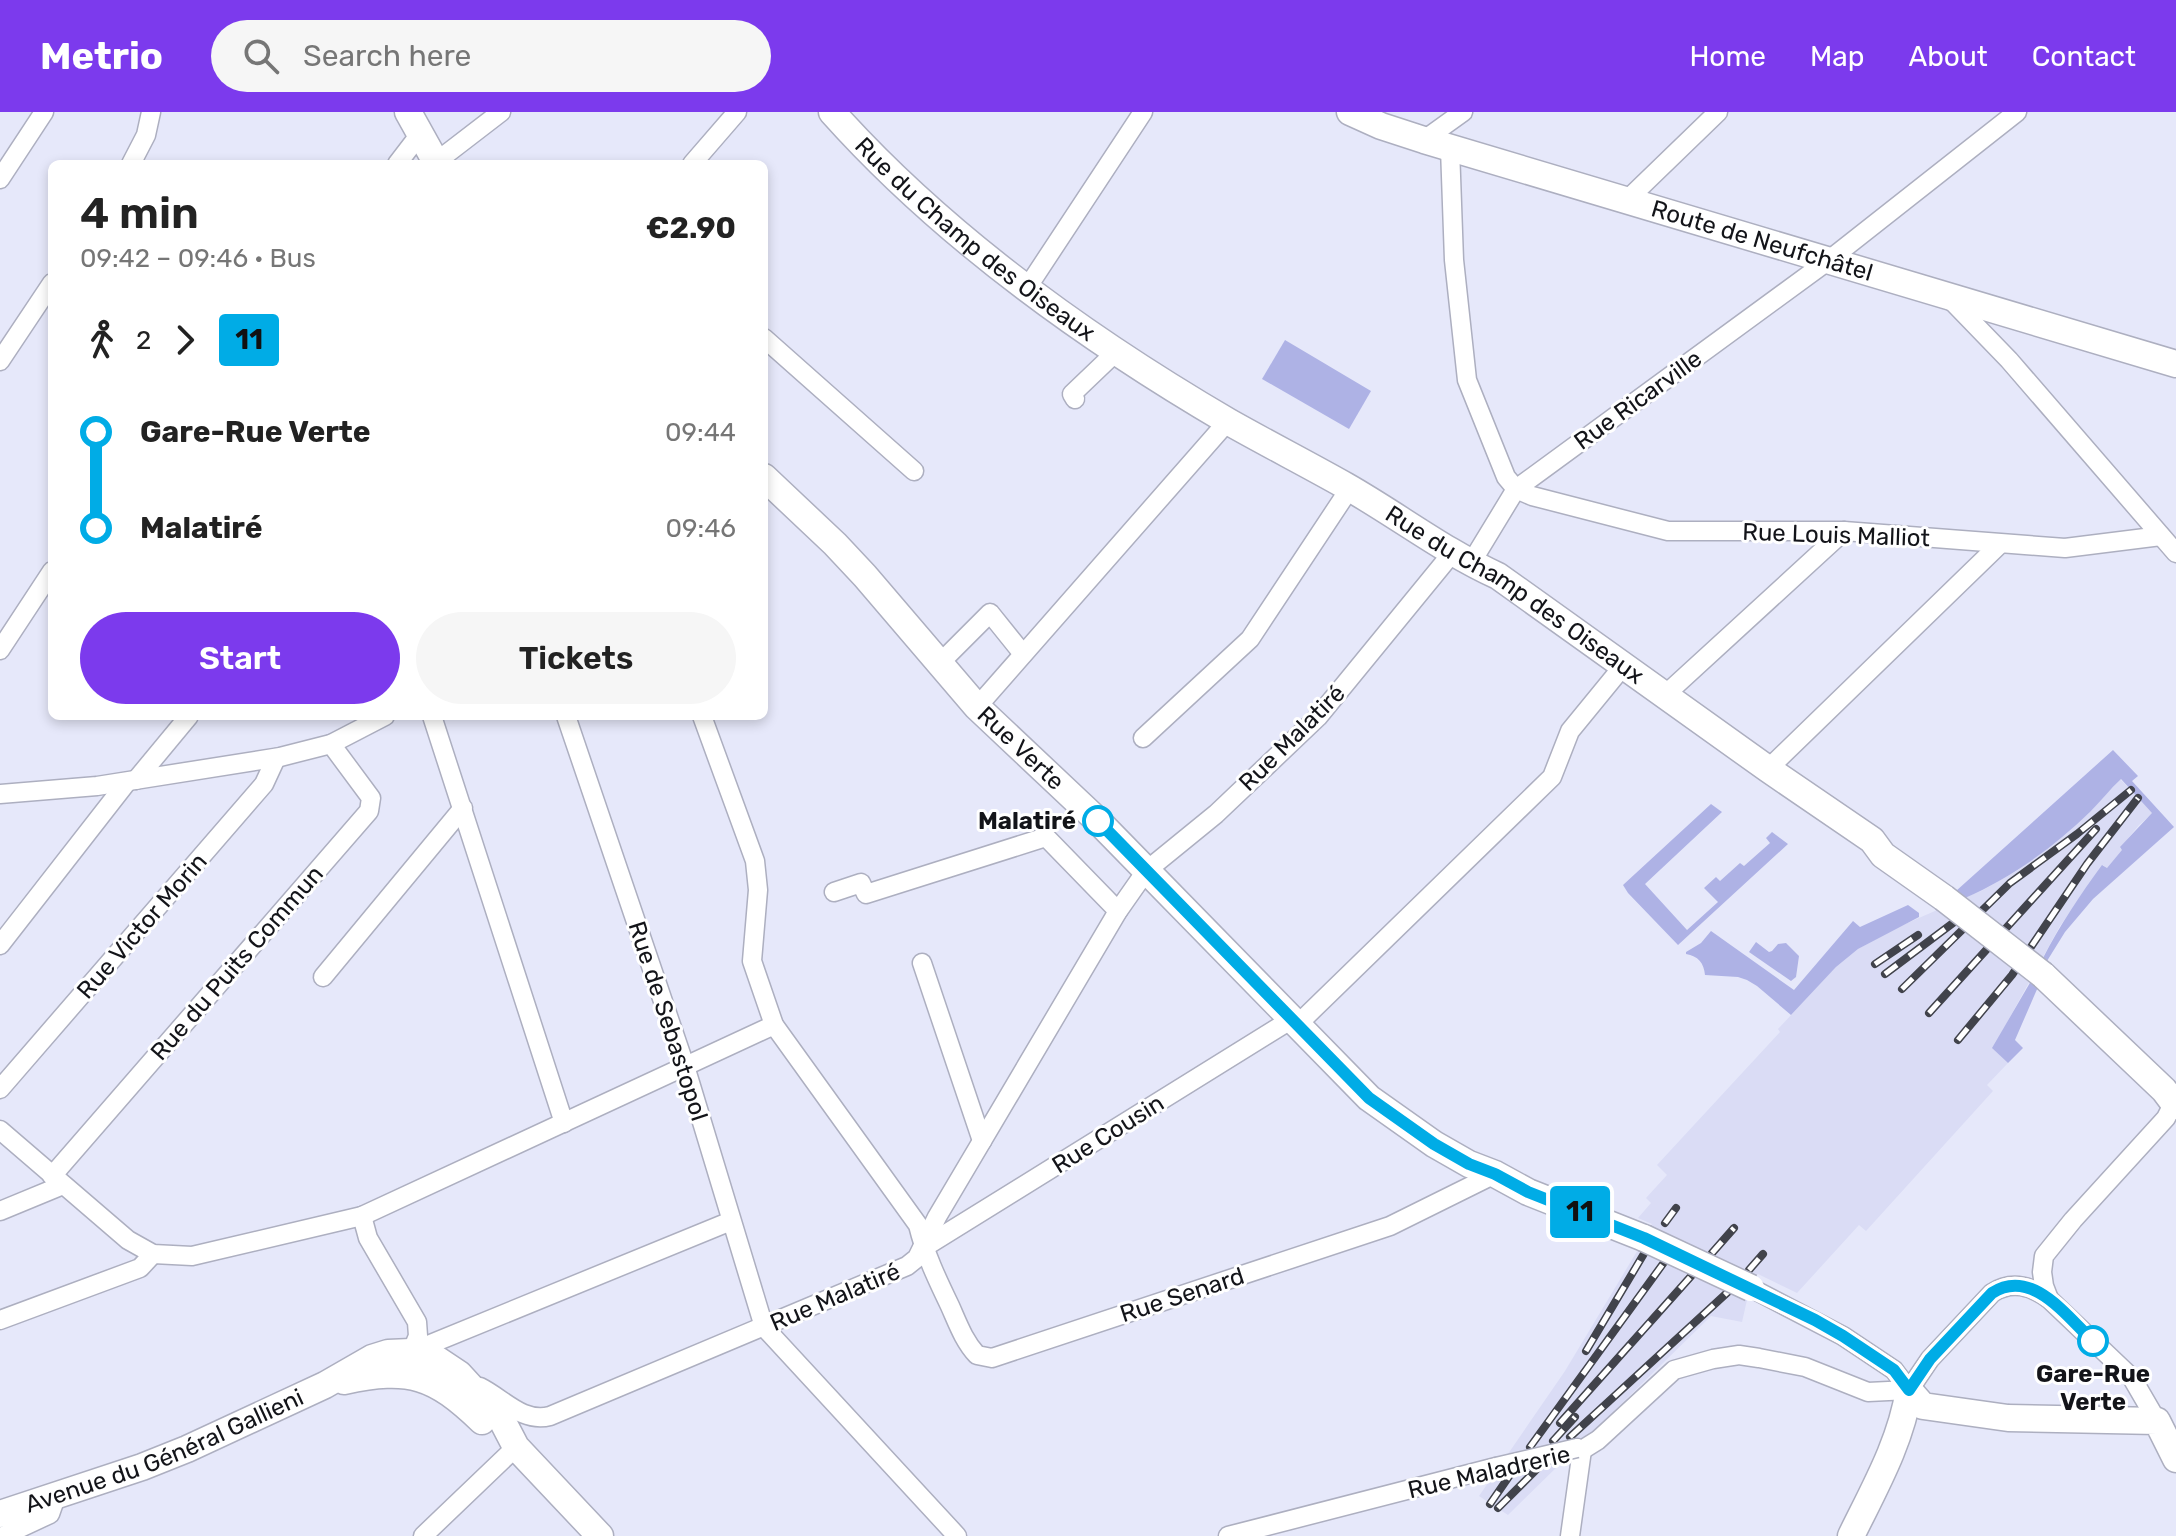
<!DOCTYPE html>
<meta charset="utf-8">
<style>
body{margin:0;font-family:Rubik,sans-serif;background:#f6f6f6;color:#222;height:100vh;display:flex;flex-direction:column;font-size:30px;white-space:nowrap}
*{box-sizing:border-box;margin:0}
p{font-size:26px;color:#767676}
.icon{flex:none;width:44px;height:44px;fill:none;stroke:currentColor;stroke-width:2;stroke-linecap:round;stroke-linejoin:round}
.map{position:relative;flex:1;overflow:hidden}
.sheet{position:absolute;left:48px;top:48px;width:720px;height:560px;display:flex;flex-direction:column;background:#fff;border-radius:12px;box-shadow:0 4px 12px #0003}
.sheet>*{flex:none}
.badge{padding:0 16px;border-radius:6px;font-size:28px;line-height:52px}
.map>.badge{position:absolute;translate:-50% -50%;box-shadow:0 0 0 4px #fff}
.legs{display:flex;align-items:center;gap:12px;height:88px;padding:0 32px;font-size:26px}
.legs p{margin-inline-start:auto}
.overview{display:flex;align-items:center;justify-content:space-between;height:136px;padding:0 32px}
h1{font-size:44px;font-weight:600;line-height:60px}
.cta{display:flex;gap:16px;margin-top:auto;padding:16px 32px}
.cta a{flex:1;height:92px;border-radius:48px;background:#7c3aed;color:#fff;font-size:32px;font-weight:600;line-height:92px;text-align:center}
.cta a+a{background:#f6f6f6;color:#222}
ul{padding:0 32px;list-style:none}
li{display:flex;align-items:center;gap:28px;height:96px;font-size:30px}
li i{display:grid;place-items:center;width:12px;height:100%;margin:0 10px;background:currentColor}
li i::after{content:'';width:20px;height:20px;margin:-10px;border:6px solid;border-radius:50%;background:#fff}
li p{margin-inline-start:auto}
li:first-child i{background:linear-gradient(#0000 50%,currentColor 0)}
li:last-child i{background:linear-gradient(currentColor 50%,#0000 0)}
header{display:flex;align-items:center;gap:48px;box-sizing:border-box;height:112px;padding:0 40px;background:#7c3aed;color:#fff}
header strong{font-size:38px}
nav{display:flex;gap:44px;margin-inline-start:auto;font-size:28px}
.search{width:560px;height:72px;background:#f6f6f6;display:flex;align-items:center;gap:20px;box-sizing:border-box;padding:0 28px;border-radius:44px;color:#767676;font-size:30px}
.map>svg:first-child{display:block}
.built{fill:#dadcf5}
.green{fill:#aeb2e5}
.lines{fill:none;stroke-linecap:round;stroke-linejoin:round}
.street-casing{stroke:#adafc0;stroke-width:21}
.secondary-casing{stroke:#adafc0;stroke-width:29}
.street{stroke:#fff;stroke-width:18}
.secondary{stroke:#fff;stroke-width:26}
.rail-casing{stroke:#41434b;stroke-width:8}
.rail{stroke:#fff;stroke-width:5;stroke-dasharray:15;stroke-linecap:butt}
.street-bridge-casing{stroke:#adafc0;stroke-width:21;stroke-linecap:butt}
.secondary-bridge-casing{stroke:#adafc0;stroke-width:29;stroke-linecap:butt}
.street-bridge{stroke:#fff;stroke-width:18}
.secondary-bridge{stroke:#fff;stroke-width:26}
.line-1-casing{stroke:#fff;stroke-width:18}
.line-1{stroke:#00ace6;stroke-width:12}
.stop-1-dot{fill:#fff;stroke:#00ace6;stroke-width:4}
.labels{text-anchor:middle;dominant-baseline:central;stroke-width:6;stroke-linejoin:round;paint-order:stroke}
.street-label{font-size:24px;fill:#131419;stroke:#fff}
.stop-label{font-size:24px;font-weight:bold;fill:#131419;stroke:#fff;text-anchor:end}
</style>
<header>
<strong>Metrio</strong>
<div class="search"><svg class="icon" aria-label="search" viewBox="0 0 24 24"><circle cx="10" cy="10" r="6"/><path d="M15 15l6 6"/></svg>Search here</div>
<nav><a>Home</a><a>Map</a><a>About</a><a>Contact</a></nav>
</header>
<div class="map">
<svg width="2176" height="1424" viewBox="0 0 2176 1424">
<rect width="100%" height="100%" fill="#e6e8fa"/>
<path class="built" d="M2120,667L2153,701L2139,713L2120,736L2123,738L2107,756L2103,753L2060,814L1993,936L2008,951L1987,973L1993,979L1866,1119L1859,1113L1797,1181L1758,1162L1739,1183L1747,1188L1742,1210L1711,1204L1508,1403L1479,1384L1565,1259L1639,1136L1652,1112L1638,1106L1651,1091L1646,1086L1667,1063L1657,1053L1780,920L1778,917L1836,855L1858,837L1896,816L1983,778L2018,758L2088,702Z"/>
<g class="green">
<path d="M1285,228L1371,279L1349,317L1262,267Z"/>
<path d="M2113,638L2138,664L2132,669L2174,715L2093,787L2065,820L2047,849L2043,846C2060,813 2080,783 2102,753L2107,756L2122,738L2120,735L2152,701L2121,667C2110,677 2101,689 2090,700C2054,735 2011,766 1965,786L1956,779Z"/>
<path d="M1711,692L1722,700L1645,772L1687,818L1718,790L1704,776L1716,765L1720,769L1740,751L1744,754L1770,731L1766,726L1772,720L1788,732L1678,833L1628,781L1623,773Z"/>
<path d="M1908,793L1919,801V805L1858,837L1836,855L1791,903L1757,874L1747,868L1738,865L1705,863C1704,851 1698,844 1686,842V840L1701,831L1711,819L1794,878L1853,809L1860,815Z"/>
<path d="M1756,830L1769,840L1772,839L1778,832L1786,831L1799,844L1796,865L1791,869L1749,840Z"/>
<path d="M2031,869L2038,875L2015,928L2023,936L2008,951L1992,936Z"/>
</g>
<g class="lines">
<g class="street-casing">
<g id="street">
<path d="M1424,28L1463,0"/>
<path d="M1450,36L1454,148L1467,268L1506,365L1516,377L1532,384L1668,419H1844L2065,436L2161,424"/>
<path d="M436,50L501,0"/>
<path d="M131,52L146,23L151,0"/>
<path d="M397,52L420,22"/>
<path d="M692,52L737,0"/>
<path d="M0,67L44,0"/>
<path d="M1627,88L1718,0"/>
<path d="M1027,176L1143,0"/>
<path d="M1950,187L2009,248L2176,441"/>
<path d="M764,226L914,359"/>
<path d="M0,249L52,171"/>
<path d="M1075,287L1072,282L1117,239"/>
<path d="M1471,451L1516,377L1829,148L2017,0"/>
<path d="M0,538L52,459"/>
<path d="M940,551L990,501L1023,542"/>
<path d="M1665,583L1844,419"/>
<path d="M977,595L1228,309"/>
<path d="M432,604L564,1011"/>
<path d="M566,604L685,954L764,1215L957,1424"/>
<path d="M702,604L755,749L758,778L752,849L774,913L918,1113C925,1142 937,1167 950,1194C958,1212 964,1229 977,1243L992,1246L1390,1114L1495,1062"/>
<path d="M1143,626L1250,527L1350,376"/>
<path d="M1768,657L2000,432"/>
<path d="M136,668L189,604"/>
<path d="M0,682L97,674L280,645L331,632L385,604"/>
<path d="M834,780L861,771L866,782L1046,725L1118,799"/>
<path d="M0,833L127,670"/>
<path d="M922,851L982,1029"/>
<path d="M323,865L463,696"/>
<path d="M1297,913L1552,665L1570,619L1624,553"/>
<path d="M0,977L264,672L276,646"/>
<path d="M0,1018L128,1128L153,1142L192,1144L362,1104L774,913"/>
<path d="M52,1064L369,699L371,686L331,632"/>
<path d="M0,1099L63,1073"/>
<path d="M362,1104L368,1126L417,1210L418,1224L409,1246"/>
<path d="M923,1136L1292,907"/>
<path d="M1751,1176L1843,1224L1894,1258L1909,1278"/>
<path d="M2049,1187L2044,1174L2042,1160L2044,1144L2073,1108L2166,1006L2173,992"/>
<path d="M0,1208L140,1156L153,1142"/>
<path d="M411,1240L731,1109"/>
<path d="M480,1275C504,1287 522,1311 550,1304L907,1154L917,1146L937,1105L982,1029L1118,799L1146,759L1216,702L1318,605L1453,440"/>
<path d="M1909,1278L1930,1247L1992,1181C2012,1168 2031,1174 2049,1187L2132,1266L2157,1309"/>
<path d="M1577,1336L1582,1338L1598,1328L1674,1258L1713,1247L1739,1243L1759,1246L1805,1255L1868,1280L1909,1278"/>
<path d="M3,1424L50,1402L57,1382"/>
<path d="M423,1424L516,1335"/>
<path d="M1228,1424L1496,1355"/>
<path d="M1570,1424L1582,1338"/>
</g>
</g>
<g class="secondary-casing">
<g id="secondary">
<path d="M408,0L437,52"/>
<path id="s1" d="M832,0C942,123 1087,227 1229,310C1268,332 1307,352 1346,374C1397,403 1445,440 1498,464L1768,657L1872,728L1883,743L1944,786"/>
<path id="s2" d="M1350,0L1381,14L1424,28L2176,252"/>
<path id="s3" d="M764,365L835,432L865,464L977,595L1098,709L1369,986L1434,1032L1469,1052L1495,1062L1528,1080L1644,1126"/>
<path d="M2043,863L2164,978L2176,994"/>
<path d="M344,1269C410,1255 434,1263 482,1309"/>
<path d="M1909,1278L1923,1294L2008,1306L2157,1309L2176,1347"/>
<path id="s4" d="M0,1402L142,1355L187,1337L325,1273L372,1246L388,1241L411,1240L435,1246L459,1262L503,1310L516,1335L600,1424"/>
<path d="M1851,1424C1874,1377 1901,1330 1909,1278"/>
</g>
</g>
<use href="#street" class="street"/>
<use href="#secondary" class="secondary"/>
<g class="rail-casing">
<g id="rail">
<path d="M1875,852L1918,823"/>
<path d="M1885,862L1965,802"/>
<path d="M1902,877L2010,771L2077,722L2131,678"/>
<path d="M1929,901L2096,717"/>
<path d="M1958,928L2012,863L2087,752L2138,686"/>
<path d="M1665,1111L1676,1096"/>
<path d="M1712,1141L1734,1116"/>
<path d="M1749,1158L1763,1142"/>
<path d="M1586,1239L1645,1140"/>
<path d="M1560,1311L1693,1162"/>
<path d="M1570,1325L1729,1179"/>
<path d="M1553,1329L1575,1305"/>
<path d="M1530,1335L1665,1149"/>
<path d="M1490,1392L1510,1363"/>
<path d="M1498,1396L1537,1357"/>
</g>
</g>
<use href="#rail" class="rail"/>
<g class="street-bridge-casing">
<path id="street-bridge" d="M1496,1355L1577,1336"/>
</g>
<g class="secondary-bridge-casing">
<g id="secondary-bridge">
<path d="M1944,786L2043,863"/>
<path d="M1644,1126L1751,1176"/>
</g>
</g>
<use href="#street-bridge" class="street-bridge"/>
<use href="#secondary-bridge" class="secondary-bridge"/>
</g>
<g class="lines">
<g class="line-1-casing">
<path id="line-1" d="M1098,709L1369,986L1434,1032L1469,1052L1495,1062L1528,1080L1644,1126L1815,1208L1843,1224L1894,1258L1909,1278L1930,1247L1992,1181C2032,1155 2067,1205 2093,1229"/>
</g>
<use href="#line-1" class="line-1"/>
</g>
<g class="stop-1-dot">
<circle cx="1098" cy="709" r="14"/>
<circle cx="2093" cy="1229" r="14"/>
</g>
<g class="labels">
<g class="street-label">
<text stroke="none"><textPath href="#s1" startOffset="192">Rue du Champ des Oiseaux</textPath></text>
<text stroke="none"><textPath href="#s2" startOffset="432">Route de Neufchâtel</textPath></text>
<text transform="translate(1638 288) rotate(-36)">Rue Ricarville</text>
<text transform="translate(1836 423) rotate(2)">Rue Louis Malliot</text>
<text stroke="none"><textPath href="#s1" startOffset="840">Rue du Champ des Oiseaux</textPath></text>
<text transform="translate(1292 626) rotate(-45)">Rue Malatiré</text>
<text stroke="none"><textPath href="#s3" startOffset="374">Rue Verte</textPath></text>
<text transform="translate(142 814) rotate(-49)">Rue Victor Morin</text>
<text transform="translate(237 851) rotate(-49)">Rue du Puits Commun</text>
<text transform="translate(668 909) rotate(72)">Rue de Sebastopol</text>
<text transform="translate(1108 1022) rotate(-32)">Rue Cousin</text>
<text transform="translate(1182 1183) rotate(-18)">Rue Senard</text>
<text transform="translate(835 1185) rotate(-23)">Rue Malatiré</text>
<text stroke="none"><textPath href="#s4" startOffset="176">Avenue du Général Gallieni</textPath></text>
<text transform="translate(1489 1360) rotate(-13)">Rue Maladrerie</text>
</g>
<g class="stop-label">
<text x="1076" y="709">Malatiré</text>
<text x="2093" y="1262" text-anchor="middle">Gare-Rue<tspan x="2093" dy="28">Verte</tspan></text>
</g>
</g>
</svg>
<b class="badge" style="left:1580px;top:1100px;background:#00ace6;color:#111">11</b>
<section class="sheet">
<div class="overview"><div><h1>4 min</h1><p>09:42 – 09:46 · Bus</p></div><b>€2.90</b></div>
<div class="legs"><svg class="icon" aria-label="walk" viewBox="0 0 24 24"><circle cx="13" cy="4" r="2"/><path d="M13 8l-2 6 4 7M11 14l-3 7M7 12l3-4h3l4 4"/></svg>2<svg class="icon" aria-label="forward" viewBox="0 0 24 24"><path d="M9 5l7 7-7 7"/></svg><b class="badge" style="background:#00ace6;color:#111">11</b></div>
<ul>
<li><i style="color:#00ace6"></i><b>Gare-Rue Verte</b><p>09:44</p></li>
<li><i style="color:#00ace6"></i><b>Malatiré</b><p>09:46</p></li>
</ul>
<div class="cta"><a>Start</a><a>Tickets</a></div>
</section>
</div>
